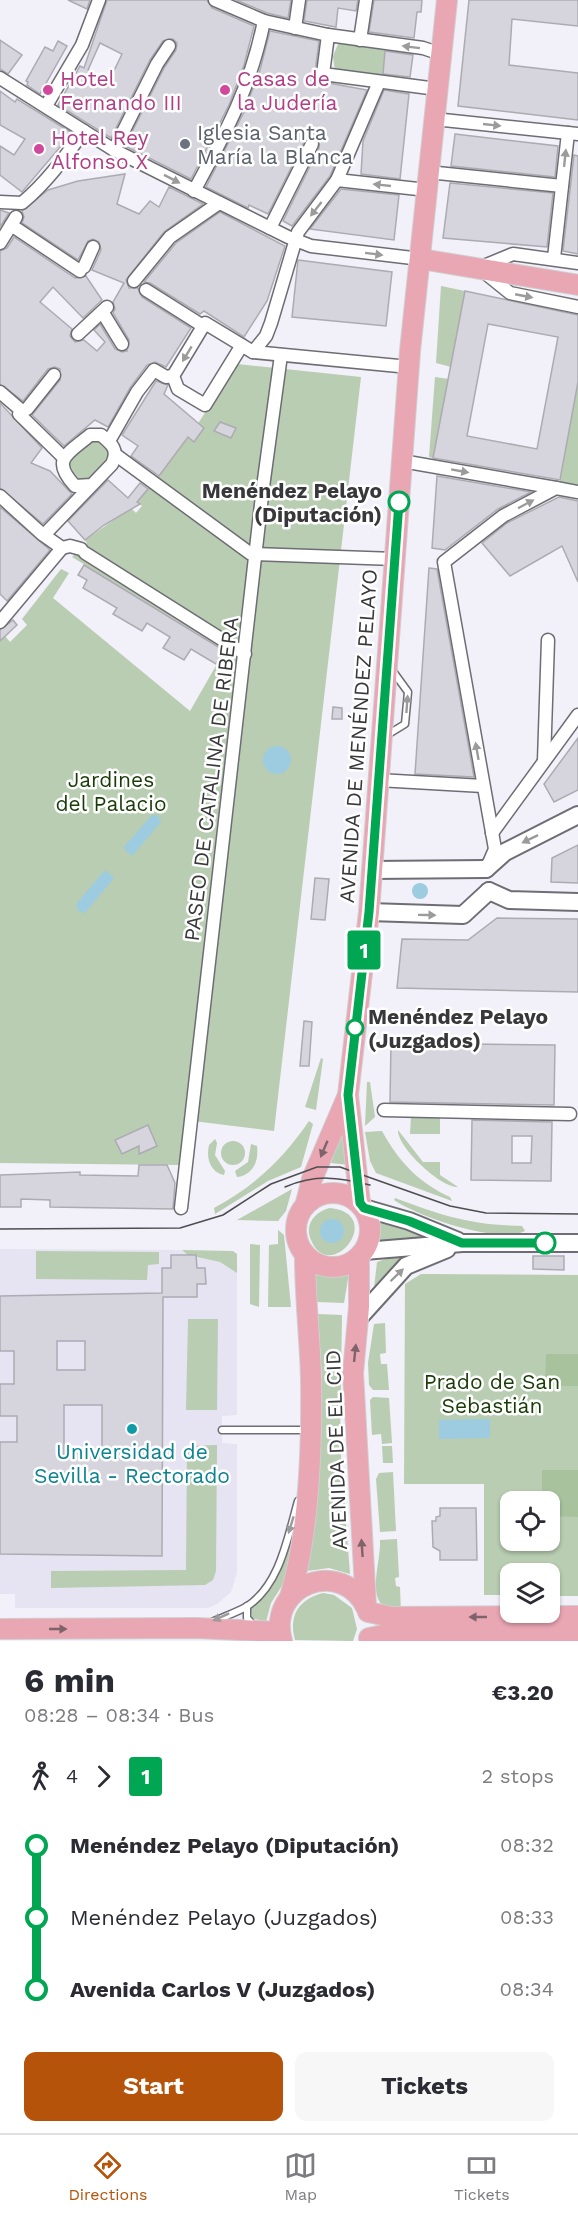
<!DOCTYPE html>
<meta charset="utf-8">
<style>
body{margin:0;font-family:"Work Sans",sans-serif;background:#f7f7f7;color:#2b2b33;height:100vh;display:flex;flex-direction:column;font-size:22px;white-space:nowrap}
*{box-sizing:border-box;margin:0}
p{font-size:20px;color:#7c7c81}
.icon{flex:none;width:33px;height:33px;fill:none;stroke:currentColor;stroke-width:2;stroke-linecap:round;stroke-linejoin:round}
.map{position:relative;height:1641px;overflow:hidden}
.side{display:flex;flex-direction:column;background:#fff;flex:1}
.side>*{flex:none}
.badge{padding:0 12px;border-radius:4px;font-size:21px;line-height:39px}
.tools{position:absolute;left:500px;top:1491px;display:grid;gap:12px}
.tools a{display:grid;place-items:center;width:60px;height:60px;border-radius:12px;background:#fff;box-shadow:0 2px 4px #0004;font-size:30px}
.map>.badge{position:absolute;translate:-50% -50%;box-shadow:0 0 0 3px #fff}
.legs{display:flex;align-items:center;gap:9px;height:66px;padding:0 24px;font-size:20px}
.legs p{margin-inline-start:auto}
.head{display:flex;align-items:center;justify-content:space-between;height:102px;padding:0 24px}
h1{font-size:33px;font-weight:700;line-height:45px}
.primary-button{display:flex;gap:12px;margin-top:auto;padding:12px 24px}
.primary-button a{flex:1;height:69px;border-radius:12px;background:#b45309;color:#fff;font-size:24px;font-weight:700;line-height:69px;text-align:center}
.primary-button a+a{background:#f7f7f7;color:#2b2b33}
ul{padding:0 24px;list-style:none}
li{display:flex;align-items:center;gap:21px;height:72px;font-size:22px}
li i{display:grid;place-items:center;width:9px;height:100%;margin:0 8px;background:currentColor}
li i::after{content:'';width:15px;height:15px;margin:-8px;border:4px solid;border-radius:50%;background:#fff}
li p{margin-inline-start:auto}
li:first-child i{background:linear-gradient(#0000 50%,currentColor 0)}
li:last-child i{background:linear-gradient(currentColor 50%,#0000 0)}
.tab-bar{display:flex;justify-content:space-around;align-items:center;height:84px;border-top:2px solid #e1e1e2;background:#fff;font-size:16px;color:#7c7c81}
.tab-bar a{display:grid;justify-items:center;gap:3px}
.tab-bar .active{color:#b45309}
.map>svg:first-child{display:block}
.built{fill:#e6e3f2}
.green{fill:#b8cdb1;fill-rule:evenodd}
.forest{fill:#a8c29e}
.water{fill:#9dcce1}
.building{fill:#d6d4dc;stroke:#adabb2;stroke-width:1.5;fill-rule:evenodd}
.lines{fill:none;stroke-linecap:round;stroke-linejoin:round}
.lane-casing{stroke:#6e6d74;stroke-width:9}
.street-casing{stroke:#6e6d74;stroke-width:15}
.secondary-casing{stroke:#6e6d74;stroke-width:20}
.primary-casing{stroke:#cfcfd0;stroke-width:22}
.lane{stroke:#fff;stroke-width:6}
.street{stroke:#fff;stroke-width:12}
.secondary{stroke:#fff;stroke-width:16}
.primary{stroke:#e9a6b3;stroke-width:20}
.tram{stroke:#4e4d50;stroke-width:1.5}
.oneway{fill:#9c9b9c}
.oneway2{fill:#7f636a}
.line-1-casing{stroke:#fff;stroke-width:14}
.line-1{stroke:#00a651;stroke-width:9}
.hotel-dot{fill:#d1479c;stroke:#fefffe;stroke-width:2}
.worship-dot{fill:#6b7280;stroke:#fefffe;stroke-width:2}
.stop-1-dot{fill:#fff;stroke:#00a651;stroke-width:3}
.culture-dot{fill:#0f9aa8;stroke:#fefffe;stroke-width:2}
.labels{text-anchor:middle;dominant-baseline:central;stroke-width:5;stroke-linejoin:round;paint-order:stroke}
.hotel-label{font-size:21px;fill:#b23c85;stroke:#fefffe;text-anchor:start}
.worship-label{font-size:21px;fill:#5b616d;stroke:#fefffe;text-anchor:start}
.stop-label{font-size:21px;font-weight:bold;fill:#38373a;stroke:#fefffe;text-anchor:end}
.street-label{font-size:21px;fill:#38373a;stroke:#fefffe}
.park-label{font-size:21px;fill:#193b07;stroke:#fefffe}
.culture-label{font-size:21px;fill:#0d838f;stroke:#fefffe}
</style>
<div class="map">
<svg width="578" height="1641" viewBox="0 0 578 1641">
<rect width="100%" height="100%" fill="#f2f0f8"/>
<path class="built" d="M0,1249L182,1250L188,1255L220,1262L237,1273V1415L222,1416V1443L237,1444V1573L231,1592L217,1604L208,1608H15V1594H0Z"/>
<g class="green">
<path d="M339,42L386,48L383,77L335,72L333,56Z"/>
<path d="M441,286L465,291L451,367L436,363Z"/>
<path d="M237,364L361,377L274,1131L185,1120L180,1165L0,1163V641L5,636L10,642L27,625L22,619L61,569L69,573L53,598L190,711L225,650L72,557L87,543L85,540L131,508L136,513L142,506L137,502L188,437L194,442L199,436L193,431Z"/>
<path d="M435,377L449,379L433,458L429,457Z"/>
<path d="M578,382V486L560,482Z"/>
<path d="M92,438L107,443L110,458L93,478L81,482L71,478L68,459Z"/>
<path d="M321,1058L323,1059L316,1110L305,1107Z"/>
<path d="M367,1082H370L375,1117L365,1126Z"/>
<path d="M411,1117H440V1134H410Z"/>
<path d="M309,1121L313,1124L301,1167L268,1181L215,1214L214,1208C255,1186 283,1159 309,1121Z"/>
<path d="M342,1129L350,1165L331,1163Z"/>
<path d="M398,1130L423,1162H440V1175L458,1187C441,1188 397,1147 398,1130Z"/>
<path d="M382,1131C399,1162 418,1182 450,1197L452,1201L376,1173L370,1161L365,1132Z"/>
<path d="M215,1139L217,1143L215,1155L225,1171L224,1175C210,1172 206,1158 209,1145Z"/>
<circle cx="233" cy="1153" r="12"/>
<path d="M251,1144L257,1146C259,1161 253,1175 237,1177L235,1171L248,1162Z"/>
<path d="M292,1189L286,1211L278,1221L237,1220Z"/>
<path d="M395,1198C443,1216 471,1225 522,1226L525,1231C497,1244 419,1217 394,1200Z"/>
<path d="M330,1208C387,1214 330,1286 311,1240C304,1224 316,1211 330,1208Z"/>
<path d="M379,1217L439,1239L378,1243Z"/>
<path d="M278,1230L284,1235L291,1307H268L269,1245L278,1244Z"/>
<path d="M250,1244L260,1245L259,1307L250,1304Z"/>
<path d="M182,1250L233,1251L237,1254V1273L220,1262L188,1255Z"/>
<path d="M36,1251L159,1252V1264L148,1265L147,1280L36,1279Z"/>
<path d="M414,1254L373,1297L377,1262L397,1255Z"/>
<path d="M314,1273L326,1276L349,1273L344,1303L317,1302Z"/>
<path d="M421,1274L578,1275V1596H549V1574H510V1595H484V1484H404L405,1284ZM510,1502H549V1540H510Z"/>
<path d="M318,1314L342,1315L340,1444L350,1574L329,1568L307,1571L312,1544L322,1380Z"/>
<path d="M188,1319H218L217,1410H186Z"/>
<path d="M385,1323L386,1353L380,1354L381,1364H387L389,1390H373L369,1385L368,1363L374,1324Z"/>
<path d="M373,1397L389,1398L392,1443L382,1444L381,1434L372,1435L370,1400Z"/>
<path d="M217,1445L216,1571L213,1580L205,1585L51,1588V1571L186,1570L187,1446Z"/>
<path d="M382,1446H392L393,1463H383Z"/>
<path d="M393,1472L396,1531L380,1532L376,1479L379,1473Z"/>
<path d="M295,1528L285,1581L271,1603L266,1622L252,1618L251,1609L273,1582Z"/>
<path d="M397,1539L399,1577L395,1578L396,1586L400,1587L401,1613L382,1605C369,1590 381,1561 380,1540Z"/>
<path d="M323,1593L334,1595L352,1608L357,1629L353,1641L295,1640C288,1616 299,1599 323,1593Z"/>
</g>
<g class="forest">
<path d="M546,1354H578V1386H545Z"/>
<path d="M542,1470H578V1517L549,1516V1502L542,1501Z"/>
</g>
<g class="water">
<circle cx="277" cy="760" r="14"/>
<path d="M152,815H158L161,822L132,856L123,848Z"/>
<path d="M105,870L114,878L85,913L78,911L76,904Z"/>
<circle cx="420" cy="891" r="8"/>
<circle cx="332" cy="1231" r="12"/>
<path d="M490,1419V1438L439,1439V1420Z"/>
</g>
<g class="building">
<path d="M68,0H90L87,9Z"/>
<path d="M107,0H207L212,8L254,26L244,65L229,105L191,179L125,146L164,68L176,50L177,43L173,39L163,41L150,60L111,138L58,105L80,66L84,68ZM100,43L122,54L109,81L88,70Z"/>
<path d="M236,0H291L288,18L267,13Z"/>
<path d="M307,0H358L356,11L338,8L336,27L304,21Z"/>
<path d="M374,0H422L421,12H417L414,38L369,32Z"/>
<path d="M469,0H578V26L512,19L509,65L578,73V120L458,106Z"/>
<path d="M270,31L319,41L315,73L318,81L367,90L330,176L292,226L283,221L319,148V140L315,136L305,140L268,214L249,205L248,208L206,187L244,112L260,70Z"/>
<path d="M0,40L22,55L8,74L0,69Z"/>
<path d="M58,41L67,46L40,94L27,85L28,82L26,81L45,47L53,51Z"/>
<path d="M385,51L413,55L410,77L383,74Z"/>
<path d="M384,90L409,94L400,179L361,174L363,141Z"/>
<path d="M0,91L15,102L17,99L72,133L22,192L0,175V146L14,155L25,139L0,125Z"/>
<path d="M455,134L558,146L555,177L451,166Z"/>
<path d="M574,155L578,156V254L563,251Z"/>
<path d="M125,174L117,204L139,214L150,201L159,207L169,187L203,204L164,232L126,280L129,288H138L142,297L191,328L166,367L155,362L147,365L130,388L108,427L95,420L64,446L32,415L60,380V369L55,367L48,369L23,401L0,384V251L7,248L14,237L75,278L86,276L102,300L83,318L53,287L40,302L72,329L70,336L75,342L84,340L97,351L105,342L94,330L100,324L115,349L122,352L127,351L129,340L113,313L115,309L113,302L124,283L92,270L101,250L99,242L93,239L88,241L78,260L22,223L24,217L22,211L48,190L78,181Z"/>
<path d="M450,183L553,193L547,247L443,238Z"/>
<path d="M341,189L399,195L394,240L310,229Z"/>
<path d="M0,210L9,213L0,227Z"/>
<path d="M220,212L285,246L267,301L244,337L204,311L200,314L150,283L144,282L176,243Z"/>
<path d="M298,260L392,272L386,326L292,317Z"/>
<path d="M465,291L578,315V382L560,480L433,458ZM488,324L558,337L537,449L467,436Z"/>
<path d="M156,381L168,385L164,394L204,428L194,442L188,437L159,476L131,456L138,446L122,435Z"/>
<path d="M0,403L42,448L31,463L50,471L72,494L43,524L0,488Z"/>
<path d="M220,422L236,428L231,438L214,431Z"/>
<path d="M437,476L531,492L498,509L445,550L432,548Z"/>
<path d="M108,480L128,498L140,483L148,489L137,502L140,504L104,525L85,540L68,521Z"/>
<path d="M559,497L578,501V582L562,546L510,576L482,543L507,523Z"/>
<path d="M0,507L50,550L7,601L0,594Z"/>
<path d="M84,565L225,651L216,664L191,649L184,660L163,648L170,637L147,623L142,631L113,614L117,608L83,588L87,580L78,575Z"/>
<path d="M429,568L437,569L474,777L415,774Z"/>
<path d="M13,620L17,625L0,641V630Z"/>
<path d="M333,707L342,708V719H332Z"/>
<path d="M578,738V790L554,802L544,784Z"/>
<path d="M578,845V883L551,882L552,858Z"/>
<path d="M315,878L329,879L325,920L311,919Z"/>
<path d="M497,918L578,919V992L397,988L402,939L468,940Z"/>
<path d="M304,1021L312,1022L309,1066H300Z"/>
<path d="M391,1043L555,1045L554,1105L390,1102Z"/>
<path d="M472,1120L552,1122L551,1181L471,1180ZM512,1136H532L531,1163H512Z"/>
<path d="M148,1125L157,1146L139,1154V1146L122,1154L115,1140Z"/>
<path d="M139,1165H167L175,1183L173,1209L50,1207V1200L21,1199V1207H0V1175L80,1172V1175L138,1176Z"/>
<path d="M171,1255H196L197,1268H205L206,1284H197V1297H163L162,1556L0,1554V1442H17V1416H0V1384H14V1351H0V1296L162,1293V1268H171ZM57,1341H85V1370H57ZM64,1405H102V1453L64,1454Z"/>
<path d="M533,1256H564V1270L533,1269Z"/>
<path d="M440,1508H476L477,1560H440V1551L433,1547L432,1521H436V1517L440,1516Z"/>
</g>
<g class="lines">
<g class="lane-casing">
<g id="lane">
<path d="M387,735L405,724L408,692L392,670"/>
<path d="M222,1430H309"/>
<path d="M247,1606V1618L255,1627"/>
<path d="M212,1622C223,1617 235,1613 246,1607C280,1586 288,1536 298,1501"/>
</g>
</g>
<g class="street-casing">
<g id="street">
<path d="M215,0L264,21L328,35"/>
<path d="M295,28L299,0"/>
<path d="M360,40L366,0"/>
<path d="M0,78L114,150L288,237L311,246L421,259"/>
<path d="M437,89L323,74L328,35L423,48L441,54"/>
<path d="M46,106L82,45L99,0"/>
<path d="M434,119L578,134"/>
<path d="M114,150L157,64L169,46"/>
<path d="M428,172L562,186"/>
<path d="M337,180L427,190"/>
<path d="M194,191C227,130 250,89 264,21"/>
<path d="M0,202L22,203C47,182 65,157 84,131"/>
<path d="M11,225L80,271"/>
<path d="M270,228L312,144"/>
<path d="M0,243L16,217"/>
<path d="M554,258L568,133"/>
<path d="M578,263L513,254L479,268L510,293L578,307"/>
<path d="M84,267L93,247"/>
<path d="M134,281L170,237L219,203"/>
<path d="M146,290L203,326"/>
<path d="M103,313L122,344"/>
<path d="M78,334L107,307"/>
<path d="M242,345L205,405L178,389L173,376L205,323L253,352L409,367"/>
<path d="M253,352L266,336L271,323L298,232L337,180L379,82"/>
<path d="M0,392L22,411L19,414L64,458"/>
<path d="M22,411L27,409L54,375"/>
<path d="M109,441L137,392L154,370L166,377L173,376"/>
<path d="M116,455L251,554L395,559"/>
<path d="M402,461L556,488"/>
<path d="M0,496L42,534L62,548L70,546L81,549"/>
<path d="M44,535L112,464C119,450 112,444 101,435H90C68,454 50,459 75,486L91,485"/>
<path d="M85,553L245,654"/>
<path d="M0,622L62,548"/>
<path d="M544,761L548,640"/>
<path d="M378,780L483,786"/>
<path d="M492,833L578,715"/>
<path d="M489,863L495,849L444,562L503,516L556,488L578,492"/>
<path d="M384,1110L570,1114"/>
<path d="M181,1208L263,487L281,355"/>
</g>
</g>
<g class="secondary-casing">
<g id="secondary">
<path d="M486,869L505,852L578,815"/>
<path d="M372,870L486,869"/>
<path d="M489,891L509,900L578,902"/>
<path d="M369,912L463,915L489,891"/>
<path d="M364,1208L409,1221L458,1241"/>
<path d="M364,1251L462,1243H578"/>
<path d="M358,1319L406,1266L447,1249"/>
</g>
</g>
<g class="primary-casing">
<g id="primary">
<path d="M421,259L578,285"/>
<circle cx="333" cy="1230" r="37"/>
<path d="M306,1203L312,1179L348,1095"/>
<path d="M360,1203L348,1095L369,912L410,351L447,0"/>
<path d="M359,1257V1307L353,1373L366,1606"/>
<path d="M290,1597C309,1534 312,1446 311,1379C310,1338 305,1298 305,1256"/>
<path d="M368,1612L392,1617L578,1616"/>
<path d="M0,1629L196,1628L280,1632"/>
<path d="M369,1638L393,1633H578"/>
<path d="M282,1641C266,1584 343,1556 367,1609"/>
</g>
</g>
<use href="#lane" class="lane"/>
<use href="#street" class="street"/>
<use href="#secondary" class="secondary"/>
<use href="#primary" class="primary"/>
<g class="tram">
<path d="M285,1187C316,1174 338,1177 370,1185"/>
<path d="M0,1229L180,1228L223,1215L271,1184L317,1167H340L450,1206L486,1213L578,1214"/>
</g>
</g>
<defs><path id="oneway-solid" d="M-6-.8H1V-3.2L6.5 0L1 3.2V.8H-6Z" transform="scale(1.5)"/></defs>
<g class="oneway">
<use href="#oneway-solid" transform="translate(411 47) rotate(-173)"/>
<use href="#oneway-solid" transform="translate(492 125) rotate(6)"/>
<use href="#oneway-solid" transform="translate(565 158) rotate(-84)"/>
<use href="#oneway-solid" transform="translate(172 179) rotate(27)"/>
<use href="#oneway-solid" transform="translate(382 185) rotate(-174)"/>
<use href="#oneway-solid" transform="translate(316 209) rotate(128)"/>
<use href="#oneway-solid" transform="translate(374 254) rotate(7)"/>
<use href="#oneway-solid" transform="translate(524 296) rotate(11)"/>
<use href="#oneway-solid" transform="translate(187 354) rotate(121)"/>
<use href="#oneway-solid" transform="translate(460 471) rotate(10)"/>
<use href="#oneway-solid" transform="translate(526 504) rotate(-28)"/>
<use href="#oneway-solid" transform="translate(407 704) rotate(-86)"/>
<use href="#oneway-solid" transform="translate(477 751) rotate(-100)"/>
<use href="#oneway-solid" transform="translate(530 839) rotate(154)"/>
<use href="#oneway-solid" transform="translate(427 915) rotate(1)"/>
<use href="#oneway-solid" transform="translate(397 1275) rotate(-44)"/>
<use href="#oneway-solid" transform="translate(291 1525) rotate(107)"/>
<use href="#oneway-solid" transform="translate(221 1617) rotate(156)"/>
</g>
<g class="oneway2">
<use href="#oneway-solid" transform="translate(324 1149) rotate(113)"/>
<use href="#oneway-solid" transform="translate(355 1353) rotate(-84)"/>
<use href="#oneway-solid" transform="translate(362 1548) rotate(-94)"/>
<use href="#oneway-solid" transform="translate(478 1617) rotate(180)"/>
<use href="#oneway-solid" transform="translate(58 1629)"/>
</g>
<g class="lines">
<g class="line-1-casing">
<path id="line-1" d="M399,502L369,912L348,1095L360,1203L364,1208L409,1221L462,1243H545"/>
</g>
<use href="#line-1" class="line-1"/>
</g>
<g class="hotel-dot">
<circle cx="48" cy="90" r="6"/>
<circle cx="225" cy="90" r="6"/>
<circle cx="39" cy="149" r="6"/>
</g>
<circle class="worship-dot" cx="185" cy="144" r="6"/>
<g class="stop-1-dot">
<circle cx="399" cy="502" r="10"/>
<circle cx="355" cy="1028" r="8"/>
<circle cx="545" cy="1243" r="10"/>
</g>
<circle class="culture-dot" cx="132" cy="1429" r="6"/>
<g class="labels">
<g class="hotel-label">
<text x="60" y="78">Hotel<tspan x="60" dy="24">Fernando III</tspan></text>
<text x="237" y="78">Casas de<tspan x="237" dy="24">la Judería</tspan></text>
<text x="51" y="137">Hotel Rey<tspan x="51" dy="24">Alfonso X</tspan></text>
</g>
<g class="worship-label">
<text x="197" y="132">Iglesia Santa<tspan x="197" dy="24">María la Blanca</tspan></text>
</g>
<g class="stop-label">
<text x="382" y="490">Menéndez Pelayo<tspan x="382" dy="24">(Diputación)</tspan></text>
<text x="368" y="1016" text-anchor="start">Menéndez Pelayo<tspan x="368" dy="24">(Juzgados)</tspan></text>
</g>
<g class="street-label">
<text transform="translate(358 736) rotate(-86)">AVENIDA DE MENÉNDEZ PELAYO</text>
<text transform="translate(211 779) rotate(-83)">PASEO DE CATALINA DE RIBERA</text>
<text transform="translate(336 1450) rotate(-92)">AVENIDA DE EL CID</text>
</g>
<g class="park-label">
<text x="111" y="779">Jardines<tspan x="111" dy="24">del Palacio</tspan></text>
<text x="492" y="1381">Prado de San<tspan x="492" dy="24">Sebastián</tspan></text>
</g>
<g class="culture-label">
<text x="132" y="1451">Universidad de<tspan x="132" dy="24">Sevilla - Rectorado</tspan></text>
</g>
</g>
</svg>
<div class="tools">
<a><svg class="icon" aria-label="locate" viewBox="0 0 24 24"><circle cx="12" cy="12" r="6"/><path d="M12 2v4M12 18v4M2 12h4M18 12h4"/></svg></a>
<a><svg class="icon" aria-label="layers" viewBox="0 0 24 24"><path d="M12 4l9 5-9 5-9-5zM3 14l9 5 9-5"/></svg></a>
</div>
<b class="badge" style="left:364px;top:950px;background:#00a651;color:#fff">1</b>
</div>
<section class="side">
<div class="head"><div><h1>6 min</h1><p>08:28 – 08:34 · Bus</p></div><b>€3.20</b></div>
<div class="legs"><svg class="icon" aria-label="walk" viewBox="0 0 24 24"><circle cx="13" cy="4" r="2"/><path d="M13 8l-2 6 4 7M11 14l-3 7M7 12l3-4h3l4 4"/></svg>4<svg class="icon" aria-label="forward" viewBox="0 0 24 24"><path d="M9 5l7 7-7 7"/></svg><b class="badge" style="background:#00a651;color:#fff">1</b><p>2 stops</p></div>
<ul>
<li><i style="color:#00a651"></i><b>Menéndez Pelayo (Diputación)</b><p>08:32</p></li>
<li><i style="color:#00a651"></i><span>Menéndez Pelayo (Juzgados)</span><p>08:33</p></li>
<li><i style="color:#00a651"></i><b>Avenida Carlos V (Juzgados)</b><p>08:34</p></li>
</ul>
<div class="primary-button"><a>Start</a><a>Tickets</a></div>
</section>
<nav class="tab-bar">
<a class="active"><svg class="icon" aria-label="directions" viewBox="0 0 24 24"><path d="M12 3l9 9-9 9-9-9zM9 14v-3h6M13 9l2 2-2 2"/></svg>Directions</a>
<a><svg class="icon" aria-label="map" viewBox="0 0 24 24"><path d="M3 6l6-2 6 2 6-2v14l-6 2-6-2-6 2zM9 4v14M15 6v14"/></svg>Map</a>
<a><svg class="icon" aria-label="tickets" viewBox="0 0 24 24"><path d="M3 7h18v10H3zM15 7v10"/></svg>Tickets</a>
</nav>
